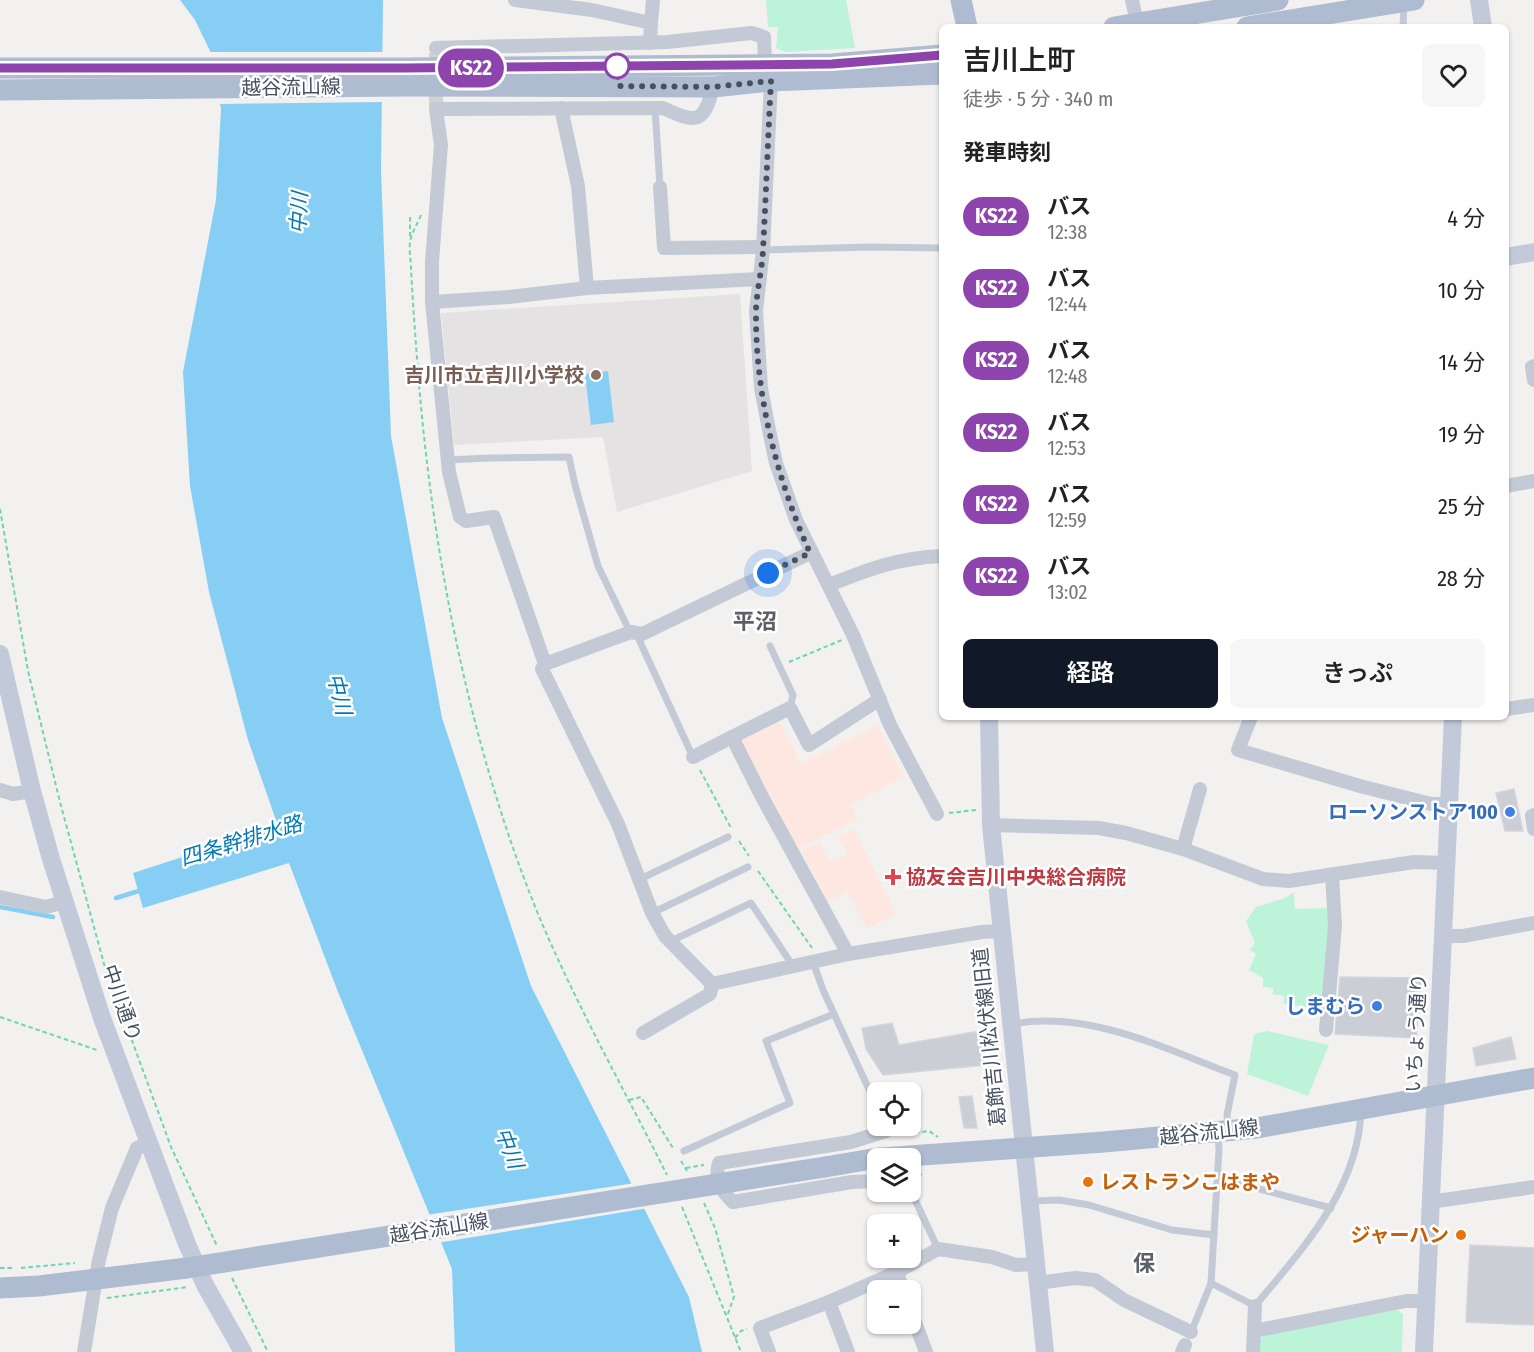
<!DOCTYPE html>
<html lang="ja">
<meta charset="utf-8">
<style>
body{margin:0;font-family:"Fira Sans Condensed","Noto Sans JP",sans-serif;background:#f6f6f6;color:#222;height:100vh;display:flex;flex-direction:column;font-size:22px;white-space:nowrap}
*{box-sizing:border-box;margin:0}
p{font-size:20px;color:#767676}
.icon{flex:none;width:33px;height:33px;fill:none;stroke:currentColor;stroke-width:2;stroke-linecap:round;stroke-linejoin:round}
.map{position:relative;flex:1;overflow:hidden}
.side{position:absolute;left:939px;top:24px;width:570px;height:696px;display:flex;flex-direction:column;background:#fff;border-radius:9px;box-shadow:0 2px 4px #0004}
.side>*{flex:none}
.badge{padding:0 12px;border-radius:20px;font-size:21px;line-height:39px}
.buttons{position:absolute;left:867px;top:1082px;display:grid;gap:12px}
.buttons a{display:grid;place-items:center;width:54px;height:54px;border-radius:9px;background:#fff;box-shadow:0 2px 4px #0004;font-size:30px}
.you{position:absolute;width:30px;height:30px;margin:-15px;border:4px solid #fff;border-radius:50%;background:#1a73e8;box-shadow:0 0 0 9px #1a73e833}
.map>.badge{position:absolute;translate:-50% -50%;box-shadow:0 0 0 3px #fff}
h2{padding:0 24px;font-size:22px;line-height:54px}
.round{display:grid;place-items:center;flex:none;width:63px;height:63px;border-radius:9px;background:#f6f6f6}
.head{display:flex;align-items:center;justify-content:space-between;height:102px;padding:0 24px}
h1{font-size:28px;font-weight:600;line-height:45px}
.primary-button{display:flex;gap:12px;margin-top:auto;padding:12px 24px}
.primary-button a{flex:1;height:69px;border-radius:9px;background:#111827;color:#fff;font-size:24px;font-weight:600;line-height:69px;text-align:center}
.primary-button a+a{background:#f6f6f6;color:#222}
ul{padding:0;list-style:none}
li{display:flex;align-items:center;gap:18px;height:72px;padding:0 24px}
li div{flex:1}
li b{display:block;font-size:22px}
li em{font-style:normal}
li .badge{min-width:66px;font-weight:700;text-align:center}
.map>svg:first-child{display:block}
.education{fill:#e4e2e2}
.medical{fill:#fde7e0}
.green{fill:#bcf3d9}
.water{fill:#86cef3}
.pier{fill:#f3f1f0}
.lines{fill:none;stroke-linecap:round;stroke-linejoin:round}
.stream{stroke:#86cef3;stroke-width:4.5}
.building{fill:#ccced6;stroke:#d4d5dc;stroke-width:1.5}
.street-tunnel{stroke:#d1d1d3;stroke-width:14;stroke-dasharray:14 7;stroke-linecap:butt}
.path{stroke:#71d4b1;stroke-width:2;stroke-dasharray:4.5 3;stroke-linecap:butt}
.lane{stroke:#c3cad6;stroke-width:7}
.street{stroke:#c3cad6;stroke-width:14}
.secondary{stroke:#c2cada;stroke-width:18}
.primary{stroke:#aebbd1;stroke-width:21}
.primary-bridge{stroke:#aebbd1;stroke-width:21}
.line-casing{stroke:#fff;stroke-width:14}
.line{stroke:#8e44ad;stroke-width:9}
.walk{stroke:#475060;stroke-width:6;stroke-dasharray:0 10.8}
.stop-dot{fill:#fff;stroke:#8e44ad;stroke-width:3}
.education-dot{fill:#8d6e63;stroke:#fff;stroke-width:2}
.shop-dot{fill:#3f7fe0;stroke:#fff;stroke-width:2}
.health-dot{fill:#e0444e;stroke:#fff;stroke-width:2}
.food-dot{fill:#e8710a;stroke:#fff;stroke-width:2}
.labels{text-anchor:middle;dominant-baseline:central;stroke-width:5;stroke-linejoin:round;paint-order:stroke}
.street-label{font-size:20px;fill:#475060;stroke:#fff}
.education-label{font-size:20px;font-weight:bold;fill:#785e54;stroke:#fff;text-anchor:end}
.shop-label{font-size:20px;font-weight:bold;fill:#366cbe;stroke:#fff;text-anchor:end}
.health-label{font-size:20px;font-weight:bold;fill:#be3a42;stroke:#fff;text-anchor:start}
.food-label{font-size:20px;font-weight:bold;fill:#c56008;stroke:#fff;text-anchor:start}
.water-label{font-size:21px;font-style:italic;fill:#0179b8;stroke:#fff}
.quarter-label{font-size:22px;font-weight:bold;fill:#5c5f66;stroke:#fff}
</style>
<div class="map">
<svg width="1534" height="1352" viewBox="0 0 1534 1352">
<rect width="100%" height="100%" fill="#f3f1f0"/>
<path class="education" d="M740,294L752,471L617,512L603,437L454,445L441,313Z"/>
<g class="medical">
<path d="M779,721L801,763L877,725L904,777L851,804L858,819L797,850L741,741Z"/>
<path d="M854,829L896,914L867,929L848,891L827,902L802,851L820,843L830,862L847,854L838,837Z"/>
</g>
<g class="green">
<path d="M766,0H846L855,48L785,52L776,48L778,27H768Z"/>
<path d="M1294,892L1295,909L1330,908L1323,1009L1284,1004V996L1273,994V988L1263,987V978L1249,970L1256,954L1250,950L1255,943L1246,921L1256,907L1285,898Z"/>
<path d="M1267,1031L1329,1045L1308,1096L1247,1074L1254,1034Z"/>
<path d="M1397,1310L1403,1314L1402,1352H1259L1260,1340L1265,1335Z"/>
</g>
<g class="water">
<path d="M180,0H383L381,170L391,436L442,718L531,986L689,1297L702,1352H455L452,1269L338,992L289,863L143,908L133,873L278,826L248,740L209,592L190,486L183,372L216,200L221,109L211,53L195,20Z"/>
<path d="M608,371L614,422L591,425L585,374Z"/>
</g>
<g class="pier">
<path d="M207,52H385V102L217,104Z"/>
<path d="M635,1183L648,1208L437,1243L426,1215Z"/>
</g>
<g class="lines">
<g class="stream">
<path d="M116,898L142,890"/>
<path d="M0,907L53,917"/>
</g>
</g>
<g class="building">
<path d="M1514,789L1523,831H1505L1496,793Z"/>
<path d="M1340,977L1422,978L1416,1038L1335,1034Z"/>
<path d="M892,1023L899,1045L992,1029L995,1064L883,1075L866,1049L862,1028Z"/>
<path d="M1511,1037L1516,1059L1476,1066L1473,1048Z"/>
<path d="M972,1096L977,1128H964L959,1097Z"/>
<path d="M1470,1245L1534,1248V1325L1466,1322Z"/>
</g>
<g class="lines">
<path class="street-tunnel" d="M436,109V48"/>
<g class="path">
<path d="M421,215C418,223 413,230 411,238C408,246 411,260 411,268C413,307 416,346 419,384C434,563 472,756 541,921C578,1008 625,1091 667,1175"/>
<path d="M410,217V239"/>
<path d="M0,509L28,671L60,802L104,964L171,1147L217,1246"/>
<path d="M789,662L842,640"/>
<path d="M700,770L731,828"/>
<path d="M949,813L976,810"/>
<path d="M739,841L749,856"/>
<path d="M758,871L812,948"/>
<path d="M0,1017L97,1050"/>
<path d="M629,1100L641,1097L673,1148"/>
<path d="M900,1135L929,1131L938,1137"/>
<path d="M681,1161L687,1171"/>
<path d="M686,1168L704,1165"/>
<path d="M910,1176L924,1174"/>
<path d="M704,1203L715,1228L734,1297L727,1316"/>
<path d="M682,1207L741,1352"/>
<path d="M0,1268H15"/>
<path d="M21,1268L75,1263"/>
<path d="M232,1278L268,1352"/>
<path d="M107,1298L188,1287"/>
<path d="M735,1338L741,1331L747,1329"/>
</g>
<g class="lane">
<path d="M1403,27L1404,4"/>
<path d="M655,108L660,187"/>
<path d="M763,250L868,247L942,248"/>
<path d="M447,460L490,458L569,457L575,485L598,566L630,632"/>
<path d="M636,633L693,757"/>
<path d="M770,646L793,695L790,708"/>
<path d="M638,880L728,837"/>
<path d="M652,913L748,867"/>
<path d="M671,941L751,903L793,966"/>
<path d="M813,962L823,990L878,1109"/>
<path d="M1013,1024C1090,1010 1165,1049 1235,1075L1227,1115L1228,1129"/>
<path d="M684,1151L790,1103L766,1041L834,1014"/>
<path d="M1217,1178L1331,1208"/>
<path d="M910,1189L938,1249"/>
<path d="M1032,1201L1059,1200L1089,1205L1172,1230L1214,1235"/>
<path d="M1211,1283L1255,1306C1303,1248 1358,1190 1361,1111"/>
<path d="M1190,1335L1211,1283L1219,1150L1218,1134"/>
</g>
<g class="street">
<path d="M515,0L592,10L651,23L650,43"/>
<path d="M1132,0L1137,23"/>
<path d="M651,23L653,0"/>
<path d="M436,48L667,42L752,33L764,37L765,64"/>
<path d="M771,81L763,250L756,311L761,388L768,425L776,463L796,520L853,635L890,725L937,814"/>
<path d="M713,87C704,125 695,123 663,108L436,109L441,145L432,262V302L449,472L460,517L466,521L494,517L545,664L542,669L618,824L652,913L665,936L712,984L848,954L982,932L1001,931"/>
<path d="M561,108L578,186L587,288"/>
<path d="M660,187L664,248L763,247"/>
<path d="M432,302L509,297L587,288L759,279"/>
<path d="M1534,366L1532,367L1534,380"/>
<path d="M1506,486L1534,481"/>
<path d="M829,585C869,569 898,558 942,556"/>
<path d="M545,664L631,632L642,634L810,553"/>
<path d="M1506,709L1534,705"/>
<path d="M1251,717L1238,750L1360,786L1431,804H1449"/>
<path d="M732,737L790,708L809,745L880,699"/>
<path d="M693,757L732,737L761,795L848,954"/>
<path d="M0,790L13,794L32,791"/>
<path d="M1534,815L1532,816L1534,829"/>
<path d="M991,825L1099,828L1126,833L1183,849L1263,879L1289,881L1414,862L1447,863"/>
<path d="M1183,849L1200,789"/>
<path d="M0,897L46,907L64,902"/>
<path d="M1444,936H1463L1534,923"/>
<path d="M1326,1030L1335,926L1332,875"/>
<path d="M643,1033L710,994L712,984"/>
<path d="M878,1181L852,1182L733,1202C721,1191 714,1179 719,1163L851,1142L886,1131"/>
<path d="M1430,1202L1534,1187"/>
<path d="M897,1272L903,1290"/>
<path d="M1038,1283L1075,1278L1095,1280L1124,1300L1191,1332"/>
<path d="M829,1302L848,1352"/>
<path d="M910,1309L926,1352"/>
<path d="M1254,1331L1406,1301H1425"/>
<path d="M84,1352L99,1260L112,1208L137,1148L149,1143"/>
<path d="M769,1352L760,1328L829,1302L897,1272L938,1249L992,1257L1016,1265L1035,1264"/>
<path d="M1182,1352L1185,1345"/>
<path d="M1253,1352L1255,1306"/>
</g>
<g class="secondary">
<path d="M1479,0L1483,27"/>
<path d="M1506,257L1534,252"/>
<path d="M0,654L32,791L51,859L102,1018L187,1244L205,1285L243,1352"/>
<path d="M989,717L991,825L1045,1352"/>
<path d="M1424,1352L1453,717"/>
</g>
<g class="primary">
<path d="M961,0L967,27"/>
<path d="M1114,27L1278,0"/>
<path d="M1247,27L1414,0"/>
<path d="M0,68H405L832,64L942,55"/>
<path d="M0,90L406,86L713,87L771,81L942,74"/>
<path d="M881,1158L1104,1142L1257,1128L1534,1078"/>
<path d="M825,1167L878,1158"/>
</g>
<path class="primary-bridge" d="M0,1288L39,1286L187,1268L825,1167"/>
</g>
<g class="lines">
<g class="line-casing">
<path id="line" d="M0,68H405L832,64L942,55"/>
</g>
<use href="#line" class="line"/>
<path class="walk" d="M617,66L619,86L712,87L771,81C768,137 766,194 763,250C762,270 757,289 756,309C755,394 776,477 810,553L768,573"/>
</g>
<circle class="stop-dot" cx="617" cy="66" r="12"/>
<circle class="education-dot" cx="596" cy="375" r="6"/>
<g class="shop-dot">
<circle cx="1510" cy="812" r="6"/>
<circle cx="1377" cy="1006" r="6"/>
</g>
<path class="health-dot" d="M890 868h6v6h6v6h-6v6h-6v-6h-6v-6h6z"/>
<g class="food-dot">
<circle cx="1088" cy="1182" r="6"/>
<circle cx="1461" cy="1235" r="6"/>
</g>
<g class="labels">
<g class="street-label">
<text transform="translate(291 87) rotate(-1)">越谷流山線</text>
<text transform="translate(122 1003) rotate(71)">中川通り</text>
<text transform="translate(1416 1033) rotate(-87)">いちょう通り</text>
<text transform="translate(989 1037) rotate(-96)">葛飾吉川松伏線旧道</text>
<text transform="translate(1209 1132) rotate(-6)">越谷流山線</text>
<text transform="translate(439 1228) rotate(-9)">越谷流山線</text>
</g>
<g class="education-label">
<text x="584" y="375">吉川市立吉川小学校</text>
</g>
<g class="shop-label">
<text x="1498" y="812">ローソンストア100</text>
<text x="1365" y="1006">しまむら</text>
</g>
<g class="health-label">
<text x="906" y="877">協友会吉川中央総合病院</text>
</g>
<g class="food-label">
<text x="1100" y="1182">レストランこはまや</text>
<text x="1449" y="1235" text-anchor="end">ジャーハン</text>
</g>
<g class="water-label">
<text transform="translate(299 213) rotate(-87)">中川</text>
<text transform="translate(339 694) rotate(76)">中川</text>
<text transform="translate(241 841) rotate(-17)">四条幹排水路</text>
<text transform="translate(509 1148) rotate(69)">中川</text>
</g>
<g class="quarter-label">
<text x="755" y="621">平沼</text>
<text x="1144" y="1263">保</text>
</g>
</g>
</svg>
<div class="buttons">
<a><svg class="icon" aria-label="locate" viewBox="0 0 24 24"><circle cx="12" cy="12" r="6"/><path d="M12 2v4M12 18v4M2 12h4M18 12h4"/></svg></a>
<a><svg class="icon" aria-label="layers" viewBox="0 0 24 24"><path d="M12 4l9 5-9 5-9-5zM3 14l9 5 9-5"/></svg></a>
<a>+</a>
<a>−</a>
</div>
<div class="you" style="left:768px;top:573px"></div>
<b class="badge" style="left:471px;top:68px;background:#8e44ad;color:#fff">KS22</b>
<section class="side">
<div class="head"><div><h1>吉川上町</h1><p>徒歩 · 5 分 · 340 m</p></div><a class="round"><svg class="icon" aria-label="heart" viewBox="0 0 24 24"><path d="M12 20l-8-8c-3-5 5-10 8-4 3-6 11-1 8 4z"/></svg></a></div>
<h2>発車時刻</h2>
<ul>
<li><span class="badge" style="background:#8e44ad;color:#fff">KS22</span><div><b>バス</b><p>12:38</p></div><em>4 分</em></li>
<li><span class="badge" style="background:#8e44ad;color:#fff">KS22</span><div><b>バス</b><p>12:44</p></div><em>10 分</em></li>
<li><span class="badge" style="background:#8e44ad;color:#fff">KS22</span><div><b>バス</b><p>12:48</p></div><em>14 分</em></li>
<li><span class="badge" style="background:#8e44ad;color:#fff">KS22</span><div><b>バス</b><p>12:53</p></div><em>19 分</em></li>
<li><span class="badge" style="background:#8e44ad;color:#fff">KS22</span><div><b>バス</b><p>12:59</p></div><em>25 分</em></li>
<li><span class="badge" style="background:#8e44ad;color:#fff">KS22</span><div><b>バス</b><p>13:02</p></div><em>28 分</em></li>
</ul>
<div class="primary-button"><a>経路</a><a>きっぷ</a></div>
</section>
</div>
